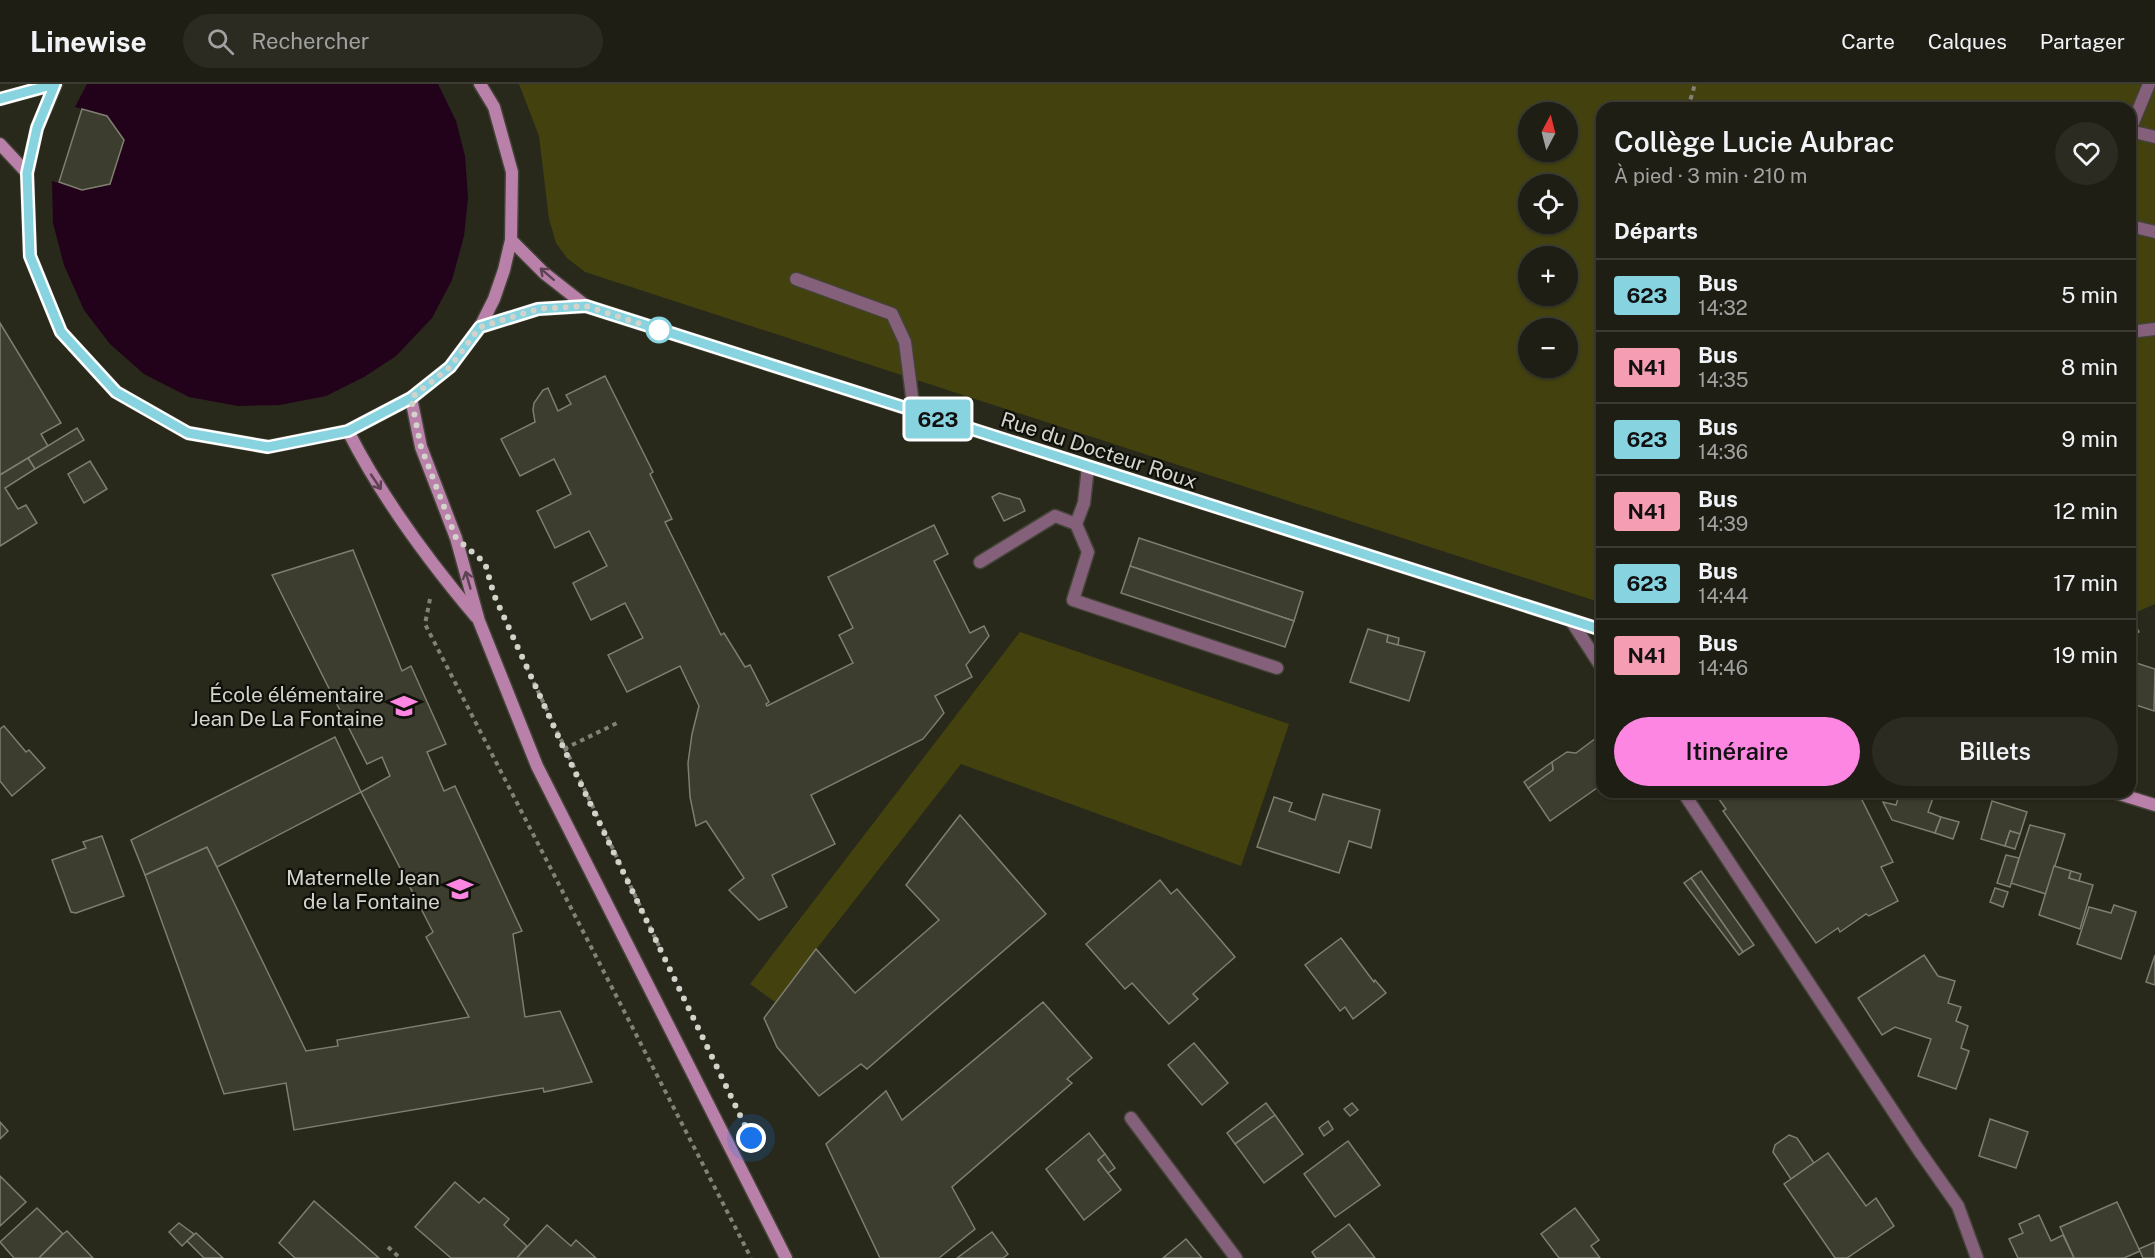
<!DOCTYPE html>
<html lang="fr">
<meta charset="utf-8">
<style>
body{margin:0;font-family:"Public Sans",sans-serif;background:#2b2b22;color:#f1f3f6;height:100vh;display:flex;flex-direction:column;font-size:22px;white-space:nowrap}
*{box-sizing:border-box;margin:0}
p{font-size:20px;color:#a1a2a0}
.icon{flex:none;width:33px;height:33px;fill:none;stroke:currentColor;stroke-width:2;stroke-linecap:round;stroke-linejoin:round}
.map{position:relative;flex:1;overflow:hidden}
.side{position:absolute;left:1596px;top:18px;width:540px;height:696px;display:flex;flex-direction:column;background:#1e1e14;border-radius:18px;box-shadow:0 2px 4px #0004,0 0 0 2px #3c3c34}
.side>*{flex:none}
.badge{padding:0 12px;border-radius:4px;font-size:21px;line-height:39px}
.needle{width:39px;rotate:7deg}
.fabs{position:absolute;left:1518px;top:18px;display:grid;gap:12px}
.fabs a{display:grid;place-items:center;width:60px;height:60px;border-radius:50%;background:#1e1e14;box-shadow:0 2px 4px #0004,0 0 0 2px #3c3c34;font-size:30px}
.you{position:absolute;width:30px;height:30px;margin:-15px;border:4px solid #fff;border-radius:50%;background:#1a73e8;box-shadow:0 0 0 9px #1a73e833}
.map>.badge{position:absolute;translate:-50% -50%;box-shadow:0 0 0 3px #fff}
h2{padding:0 18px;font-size:22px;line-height:54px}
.round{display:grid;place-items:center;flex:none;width:63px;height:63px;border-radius:32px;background:#2b2b22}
.summary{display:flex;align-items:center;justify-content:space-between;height:102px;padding:0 18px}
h1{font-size:28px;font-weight:600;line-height:45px}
.cta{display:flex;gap:12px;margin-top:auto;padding:12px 18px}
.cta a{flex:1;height:69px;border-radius:36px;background:#fd86e2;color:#111;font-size:24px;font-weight:600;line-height:69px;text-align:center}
.cta a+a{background:#2b2b22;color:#f1f3f6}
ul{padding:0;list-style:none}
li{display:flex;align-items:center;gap:18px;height:72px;padding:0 18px;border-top:2px solid #3c3c34}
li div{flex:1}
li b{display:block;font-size:22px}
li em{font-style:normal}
li .badge{min-width:66px;font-weight:700;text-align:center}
header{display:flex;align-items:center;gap:36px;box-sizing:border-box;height:84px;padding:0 30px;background:#1e1e14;border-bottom:2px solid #3c3c34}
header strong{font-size:28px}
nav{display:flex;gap:33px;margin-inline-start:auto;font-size:21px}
.search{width:420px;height:54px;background:#2b2b22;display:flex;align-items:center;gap:15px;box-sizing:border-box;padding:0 21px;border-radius:33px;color:#a1a2a0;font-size:22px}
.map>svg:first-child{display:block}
.green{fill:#43420f;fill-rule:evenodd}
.water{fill:#22011b}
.building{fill:#3d3d2f;stroke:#7e7e6f;stroke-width:1.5}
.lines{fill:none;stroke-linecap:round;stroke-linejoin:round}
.lane-casing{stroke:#434337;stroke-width:15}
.street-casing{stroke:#434337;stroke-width:15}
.secondary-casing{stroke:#434337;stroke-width:15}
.path{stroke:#818176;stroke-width:4;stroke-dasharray:4.5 4.5;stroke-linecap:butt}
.lane{stroke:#84607b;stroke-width:12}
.street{stroke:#84607b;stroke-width:12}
.secondary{stroke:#b980aa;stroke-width:12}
.oneway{stroke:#5c4253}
.line-casing{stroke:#fff;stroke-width:14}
.line{stroke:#87d3df;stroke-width:9}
.walk{stroke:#d3d3cb;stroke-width:6;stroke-dasharray:0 10.8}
.stop-dot{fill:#fff;stroke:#87d3df;stroke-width:3}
.labels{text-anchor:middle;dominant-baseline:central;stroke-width:4.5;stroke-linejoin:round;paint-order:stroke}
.street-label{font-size:21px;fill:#d3d3cb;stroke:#10100b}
.poi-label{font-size:21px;fill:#d3d3cb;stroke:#10100b;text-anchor:end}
</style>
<header>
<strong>Linewise</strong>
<div class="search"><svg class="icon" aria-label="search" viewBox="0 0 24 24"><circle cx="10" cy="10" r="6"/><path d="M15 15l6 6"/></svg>Rechercher</div>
<nav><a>Carte</a><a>Calques</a><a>Partager</a></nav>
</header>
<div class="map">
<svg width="2155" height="1174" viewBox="0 0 2155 1174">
<rect width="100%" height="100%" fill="#28281b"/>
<g class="green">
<path d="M519,0H2155V520L2130,531V24H1602V519L585,188L567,174L556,159L549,135L539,52ZM1528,28H1568V68H1528ZM1528,100H1568V140H1528ZM1528,172H1568V212H1528ZM1528,244H1568V284H1528Z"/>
<path d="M1020,548L1289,640L1241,782L961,680L775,918L750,900Z"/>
</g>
<path class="water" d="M87,0H438L456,37L465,72L468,114L464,152L452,196L432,234L396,272L364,293L326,312L280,321L238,322L189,313L144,290L110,260L84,226L64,181L53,139L52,97L82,106L110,100L124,56L82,25L75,23Z"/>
<g class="building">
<path d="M82,25L107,32L124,56L110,100L82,106L59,98Z"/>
<path d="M0,239L61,339L41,350L48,362L0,391Z"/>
<path d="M605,292L653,388L650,390L672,435L665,438L721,551L724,549L745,583L750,581L769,618L766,620L767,622L853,579L839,551L853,544L828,493L934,441L948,470L934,477L970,549L984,542L989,552L966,581L972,593L935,612L944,629L923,655L811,711L835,760L772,791L787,823L759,836L729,806L744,794L706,737L696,742L690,713L688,679L692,650L699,622L680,582L627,608L608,571L643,554L625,519L591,536L573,499L607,482L589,447L555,464L537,427L571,410L554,375L520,392L501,355L535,338L533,326L534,319L543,306L548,304L558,327L571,320L566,311Z"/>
<path d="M77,344L84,356L35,385L28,374Z"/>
<path d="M28,374L35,385L5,404L18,425L26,421L37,439L0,462V391Z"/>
<path d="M90,377L107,405L84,419L68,390Z"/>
<path d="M999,409L1020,415L1025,427L1004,437L992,413Z"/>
<path d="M1139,454L1303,508L1294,537L1130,482Z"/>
<path d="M353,466L402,587L411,582L446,660L427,668L444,707L455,702L522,847L513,850L525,933L560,927L592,998L544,1008L543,1004L294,1046L286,999L224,1010L145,791L207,763L306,967L338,962L337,956L469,933L426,853L433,848L361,708L390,692L382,673L367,680L272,491Z"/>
<path d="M1130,482L1294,537L1285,563L1121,509Z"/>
<path d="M2131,533L2139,548L2130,552V534Z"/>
<path d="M1368,545L1388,551L1387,558L1425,568L1409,617L1350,598Z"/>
<path d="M1388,551L1399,554L1398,561L1387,558Z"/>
<path d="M2130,577L2155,585L2154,627L2130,619Z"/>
<path d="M4,642L26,668L29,666L45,684L12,712L0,697V645Z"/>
<path d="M335,653L361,708L217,783L207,763L145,791L131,756Z"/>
<path d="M1596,654L1602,663V708H1604L1601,710L1597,704L1550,737L1528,704L1553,686L1552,678L1567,668L1576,669Z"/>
<path d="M1552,678L1553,686L1528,704L1524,698Z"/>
<path d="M1714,708H1858L1893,778L1881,783L1898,817L1869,832L1866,830L1840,848L1838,844L1816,859L1723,727L1726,725Z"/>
<path d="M1900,708H1925L1934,711L1928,728L1941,733L1935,749L1892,736L1883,718L1896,721Z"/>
<path d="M1323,710L1380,726L1371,764L1349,757L1339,789L1257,763L1274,713L1292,719L1289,727L1315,736Z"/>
<path d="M1992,717L2027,728L2020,750L2010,747L2005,762L1981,755Z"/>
<path d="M960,731L1046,830L867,985L861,980L819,1012L777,963L764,934L816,865L855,909L939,836L906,801Z"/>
<path d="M1941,733L1959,738L1953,755L1935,749Z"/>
<path d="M2030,741L2065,750L2046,810L2011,799Z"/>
<path d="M2010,747L2020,750L2015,765L2005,762Z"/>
<path d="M102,752L124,812L76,829L71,828L52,776L86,764L83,758Z"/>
<path d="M2006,771L2019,774L2010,803L1997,799Z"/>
<path d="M2054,782L2071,787L2069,794L2093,801L2080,845L2039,831Z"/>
<path d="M1701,787L1754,861L1743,868L1691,794Z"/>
<path d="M2071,787L2081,790L2079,797L2069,794Z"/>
<path d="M1691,794L1743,868L1739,871L1684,799Z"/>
<path d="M1160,796L1171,810L1177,805L1235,873L1193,910L1198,915L1169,940L1132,899L1125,905L1086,860Z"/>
<path d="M1995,804L2008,808L2003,823L1990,818Z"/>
<path d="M2114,821L2136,828L2121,875L2077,860L2089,823L2111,829Z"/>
<path d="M1341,854L1374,898L1375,896L1386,909L1353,935L1345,923L1340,927L1305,881Z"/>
<path d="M1924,871L1938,892L1955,897L1948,919L1961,923L1956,937L1968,942L1961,964L1969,967L1956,1005L1918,992L1931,955L1895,943L1882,951L1858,914Z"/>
<path d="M2155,871V901L2146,898Z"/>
<path d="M1043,918L1092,974L1067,995L1072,999L952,1103L975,1145L939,1174H880L826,1060L886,1007L902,1036Z"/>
<path d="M1194,959L1228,999L1202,1021L1168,981Z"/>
<path d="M1266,1019L1275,1031L1235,1060L1227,1049Z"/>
<path d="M1352,1019L1358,1026L1350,1032L1344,1025Z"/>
<path d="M1275,1031L1303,1070L1264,1099L1235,1060Z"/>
<path d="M1990,1035L2028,1048L2016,1084L1979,1072Z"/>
<path d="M1328,1037L1333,1045L1324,1052L1319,1044Z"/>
<path d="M0,1038L8,1047L0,1055Z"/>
<path d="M1089,1049L1105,1070L1098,1076L1121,1106L1084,1136L1046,1085Z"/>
<path d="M1789,1051L1797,1054L1814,1079L1791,1095L1773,1068L1775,1061Z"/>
<path d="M1348,1057L1380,1101L1335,1133L1304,1090Z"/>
<path d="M1828,1069L1866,1122L1876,1114L1894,1142L1847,1174H1835L1784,1100Z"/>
<path d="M1105,1070L1115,1084L1108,1089L1098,1076Z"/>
<path d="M0,1092L26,1118L0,1142Z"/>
<path d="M455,1098L479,1119L484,1114L509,1135L504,1141L527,1162L517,1174H451L415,1143Z"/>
<path d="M314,1117L379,1174H295L279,1159Z"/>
<path d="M2117,1118L2140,1167L2124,1174H2074L2060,1143Z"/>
<path d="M37,1124L63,1150L39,1174H14L0,1158Z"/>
<path d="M1575,1124L1599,1156L1591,1162L1600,1174H1559L1541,1150Z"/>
<path d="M2039,1131L2051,1157L2063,1151L2074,1174H2018L2009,1155L2023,1149L2019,1140Z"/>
<path d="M179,1139L194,1150L182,1162L169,1148Z"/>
<path d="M1349,1140L1375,1174H1316L1312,1168Z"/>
<path d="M547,1141L571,1162L576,1156L596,1174H517Z"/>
<path d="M67,1147L93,1174H39L63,1150Z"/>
<path d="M992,1148L1008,1170L1003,1174H957Z"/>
<path d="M196,1149L223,1174H204L187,1157Z"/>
<path d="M1186,1155L1202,1174H1163Z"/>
<path d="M2155,1158V1174H2143L2139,1165Z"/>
</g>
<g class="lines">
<g class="lane-casing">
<g id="lane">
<path d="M2130,46L2149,0"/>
<path d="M2130,47L2155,53"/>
<path d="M2130,142L2155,148"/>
<path d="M796,195L892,230L905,258L914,328"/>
<path d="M2130,248L2155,245"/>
<path d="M1088,383L1084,419L1076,440L1088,468L1073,516L1277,584"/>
<path d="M980,478L1055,432L1076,440"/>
</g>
</g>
<g class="street-casing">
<g id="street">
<path d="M1570,535L1602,584"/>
<path d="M1683,708L1918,1065L1958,1122L1977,1174"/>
<path d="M1131,1034L1236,1174"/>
</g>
</g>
<g class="secondary-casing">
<g id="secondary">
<path d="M56,0L37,44L27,89L30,172L61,248L116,308L188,349L268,363L348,347L411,314L450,283L480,243L494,215L504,186L511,156L512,88L494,23L480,0"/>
<path d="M0,15L55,0"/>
<path d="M0,60L27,89"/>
<path d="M511,156L544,189L586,222L1602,546"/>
<path d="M480,243L538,225L586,222"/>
<path d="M411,314L421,363L456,454L479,537L537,682L786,1174"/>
<path d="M348,347C382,414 427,475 476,533"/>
<path d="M2113,708L2155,721"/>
</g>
</g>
<g class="path">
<path d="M1688,24L1695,0"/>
<path d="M430,515L425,540L751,1174"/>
<path d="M526,582L659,862"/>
<path d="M564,665L617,639"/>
<path d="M388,1163L400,1174"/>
</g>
<use href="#lane" class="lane"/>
<use href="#street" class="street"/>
<use href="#secondary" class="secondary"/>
</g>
<defs><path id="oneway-shaft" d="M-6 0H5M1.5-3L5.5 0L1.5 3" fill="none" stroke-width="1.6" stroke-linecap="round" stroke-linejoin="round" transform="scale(1.5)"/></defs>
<g class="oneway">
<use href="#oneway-shaft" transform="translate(547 190) rotate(-139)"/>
<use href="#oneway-shaft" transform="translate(376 398) rotate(56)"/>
<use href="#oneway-shaft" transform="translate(468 496) rotate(-106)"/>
</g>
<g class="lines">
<g class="line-casing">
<path id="line" d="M0,15L55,0L37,44L27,89L30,172L61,248L116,308L188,349L268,363L348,347L411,314L450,283L480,243L538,225L586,222L1602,546"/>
</g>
<use href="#line" class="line"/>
<path class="walk" d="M659,246L586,222L538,225L480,243L450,283L411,314L421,363L456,454L485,479L494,511L564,665L751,1054"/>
</g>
<defs>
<g id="school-bare" transform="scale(2.07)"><path d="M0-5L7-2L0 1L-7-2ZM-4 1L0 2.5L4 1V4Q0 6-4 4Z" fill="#fd86e2" stroke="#10100b" stroke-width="2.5" paint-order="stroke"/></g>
</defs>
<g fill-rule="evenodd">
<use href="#school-bare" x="404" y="622"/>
<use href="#school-bare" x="460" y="805"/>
</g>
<circle class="stop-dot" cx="659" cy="246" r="12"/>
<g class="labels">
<g class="street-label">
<text transform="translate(1099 366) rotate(18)">Rue du Docteur Roux</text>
</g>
<g class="poi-label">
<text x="384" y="610">École élémentaire<tspan x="384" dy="24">Jean De La Fontaine</tspan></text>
<text x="440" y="793">Maternelle Jean<tspan x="440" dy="24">de la Fontaine</tspan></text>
</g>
</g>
</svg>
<div class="fabs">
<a><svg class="needle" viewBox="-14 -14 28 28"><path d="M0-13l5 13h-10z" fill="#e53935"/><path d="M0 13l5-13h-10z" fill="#a1a2a0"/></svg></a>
<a><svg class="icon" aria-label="locate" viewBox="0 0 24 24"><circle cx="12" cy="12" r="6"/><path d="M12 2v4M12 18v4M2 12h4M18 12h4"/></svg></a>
<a>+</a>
<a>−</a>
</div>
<div class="you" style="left:751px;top:1054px"></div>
<b class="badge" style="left:938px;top:335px;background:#87d3df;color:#111">623</b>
<section class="side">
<div class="summary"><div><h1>Collège Lucie Aubrac</h1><p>À pied · 3 min · 210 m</p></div><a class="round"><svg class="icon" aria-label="heart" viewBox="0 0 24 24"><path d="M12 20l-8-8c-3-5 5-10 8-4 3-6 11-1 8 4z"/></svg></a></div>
<h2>Départs</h2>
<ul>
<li><span class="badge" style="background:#87d3df;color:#111">623</span><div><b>Bus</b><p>14:32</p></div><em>5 min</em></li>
<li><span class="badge" style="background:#f59eb3;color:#111">N41</span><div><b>Bus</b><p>14:35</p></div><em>8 min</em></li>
<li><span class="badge" style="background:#87d3df;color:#111">623</span><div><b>Bus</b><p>14:36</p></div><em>9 min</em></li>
<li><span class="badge" style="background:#f59eb3;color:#111">N41</span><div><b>Bus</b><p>14:39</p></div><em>12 min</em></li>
<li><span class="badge" style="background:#87d3df;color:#111">623</span><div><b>Bus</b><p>14:44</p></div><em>17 min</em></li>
<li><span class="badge" style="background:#f59eb3;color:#111">N41</span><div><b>Bus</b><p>14:46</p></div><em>19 min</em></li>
</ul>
<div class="cta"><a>Itinéraire</a><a>Billets</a></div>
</section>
</div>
